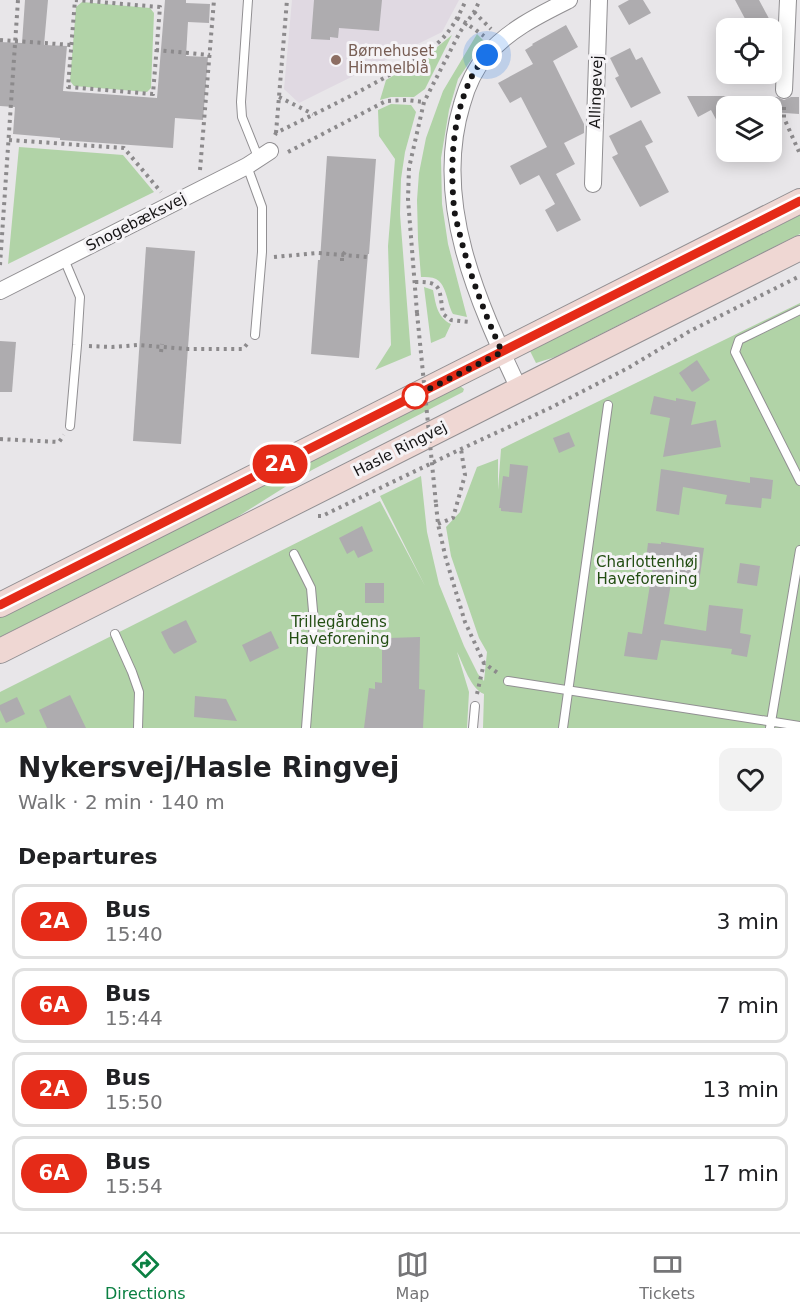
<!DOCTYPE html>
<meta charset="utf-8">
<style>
body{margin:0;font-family:"DejaVu Sans",sans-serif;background:#f2f2f2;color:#202124;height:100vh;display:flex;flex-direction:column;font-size:22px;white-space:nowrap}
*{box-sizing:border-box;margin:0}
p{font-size:20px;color:#757577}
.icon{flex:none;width:33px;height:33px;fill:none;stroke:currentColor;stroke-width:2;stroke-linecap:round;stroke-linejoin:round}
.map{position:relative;height:728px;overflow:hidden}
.details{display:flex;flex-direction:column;background:#fff;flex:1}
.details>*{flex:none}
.badge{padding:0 12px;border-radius:20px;font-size:21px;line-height:39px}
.fabs{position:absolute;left:716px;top:18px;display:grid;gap:12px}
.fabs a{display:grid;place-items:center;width:66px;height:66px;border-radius:12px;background:#fff;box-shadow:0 3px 15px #0003;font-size:30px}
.you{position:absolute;width:30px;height:30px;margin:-15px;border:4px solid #fff;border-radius:50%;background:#1a73e8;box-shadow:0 0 0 9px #1a73e833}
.map>.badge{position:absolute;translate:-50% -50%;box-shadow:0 0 0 3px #fff}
h2{padding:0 18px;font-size:22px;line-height:54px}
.round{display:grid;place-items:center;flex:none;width:63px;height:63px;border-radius:12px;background:#f2f2f2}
.overview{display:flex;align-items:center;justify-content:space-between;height:102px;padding:0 18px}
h1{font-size:28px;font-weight:600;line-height:45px}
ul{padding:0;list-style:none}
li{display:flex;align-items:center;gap:18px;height:75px;margin:0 12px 9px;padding:0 6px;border:3px solid #e0e0e0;border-radius:12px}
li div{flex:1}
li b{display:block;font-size:22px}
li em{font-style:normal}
li .badge{min-width:66px;font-weight:700;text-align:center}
.dock{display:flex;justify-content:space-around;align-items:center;height:84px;border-top:2px solid #e0e0e0;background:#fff;font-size:16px;color:#757577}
.dock a{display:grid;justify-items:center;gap:3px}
.dock .current{color:#0b8043}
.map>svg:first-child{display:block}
.built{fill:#e0d9e2}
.green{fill:#b1d3a7}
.building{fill:#aeacaf}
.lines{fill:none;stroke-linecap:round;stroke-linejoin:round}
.service-casing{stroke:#918f92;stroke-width:10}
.minor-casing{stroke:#918f92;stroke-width:18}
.secondary-casing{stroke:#918f92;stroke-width:26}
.path{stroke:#8c8a8c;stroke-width:4;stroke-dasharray:3 4.5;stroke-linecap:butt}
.service{stroke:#fff;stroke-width:8}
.minor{stroke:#fff;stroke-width:16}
.secondary{stroke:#efd7d3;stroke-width:24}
.path-bridge{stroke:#8c8a8c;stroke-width:4;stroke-dasharray:3 4.5;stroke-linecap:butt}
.line-casing{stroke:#fff;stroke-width:14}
.line{stroke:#e52b18;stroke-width:9}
.walk{stroke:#161516;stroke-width:6;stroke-dasharray:0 10.8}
.education-dot{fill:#8d6e63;stroke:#f5f3f6;stroke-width:2}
.stop-dot{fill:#fff;stroke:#e52b18;stroke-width:3}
.labels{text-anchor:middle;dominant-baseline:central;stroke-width:6;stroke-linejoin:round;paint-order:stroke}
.education-label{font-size:15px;fill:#785e54;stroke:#f5f3f6;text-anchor:start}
.street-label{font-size:15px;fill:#161516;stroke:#f5f3f6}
.park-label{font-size:15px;fill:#234e13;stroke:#f5f3f6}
</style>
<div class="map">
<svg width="800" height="728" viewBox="0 0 800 728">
<rect width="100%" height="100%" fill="#e8e6e9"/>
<path class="built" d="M292,0H459L442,32L299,103L284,89Z"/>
<g class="green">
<path d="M82,2L150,8L154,13L151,88L147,92L74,86L70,81L76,7Z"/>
<path d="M477,34L484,41L458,79L449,110L441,158L442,204L448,244L467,317L453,314C447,304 447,285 436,279C432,277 426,277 421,277L418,239L417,200L419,173L426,138L443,91Z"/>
<path d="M452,35L425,89L414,97H391L380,100L386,80L426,56Z"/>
<path d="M391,104L411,105L416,112L405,152L401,179L400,214L411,355L375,370L391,345L388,246L395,159L379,136L378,110Z"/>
<path d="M19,147L123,155L154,192L8,264Z"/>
<path d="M800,215V234L555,357L536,363L530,351Z"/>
<path d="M424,287L433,290C436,305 437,317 451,324L445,337L431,343Z"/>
<path d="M800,303V728H483L484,694C470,688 464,665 457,652L469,692L467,728H0V692L380,501L425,586L380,496L421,476L427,532L439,584L464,646L478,674L484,681L487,652L479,638L451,556L446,527L460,512L477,467L498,459V490L501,449Z"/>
<path d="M460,386L464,389L463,392L312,470L234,519L0,637V618Z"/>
</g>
<g class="building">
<path d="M25,0H48L44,45L67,46L63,91L157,98L165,0H186V3L210,4L209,23L188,22L186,56L208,57L203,120L175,118L173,148L60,140V138L13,134L15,107L0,106V42L22,43Z"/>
<path d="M314,0H382L379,31L339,28L338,38L330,37V40L311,39Z"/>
<path d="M629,0H643L651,13L629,25L618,6Z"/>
<path d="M735,0H759L774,28H750Z"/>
<path d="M566,25L578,47L553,61L584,124V133L564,143L575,164L556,174L581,220L557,232L545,210L555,204L539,175L520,185L510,166L547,147L521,97L510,103L498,83L533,64L525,50L533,45L532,44Z"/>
<path d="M630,48L636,60L642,57L661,93L631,108L615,78L619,76L610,58Z"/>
<path d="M687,96H737L726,102V138L711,110L698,117Z"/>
<path d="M771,97H777L784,100L791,97H799V114L771,112Z"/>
<path d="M641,120L653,142L645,146L669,192L640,207L612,157L618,154L609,136Z"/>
<path d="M327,156L376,159L369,254H368L359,358L311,354L318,260H320Z"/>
<path d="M146,247L195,251L181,444L133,441Z"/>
<path d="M0,341L16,342L12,392H0Z"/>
<path d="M697,360L710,380L692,392L679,373Z"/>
<path d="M654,396L676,401V398L696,402L691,425L716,420L721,447L663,457L670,418L650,414Z"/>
<path d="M569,432L575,446L559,453L553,438Z"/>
<path d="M510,464L528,466L522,513L501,511V508H499L503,476L509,477Z"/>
<path d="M661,469L750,483V477L773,480L771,499L762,498L761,508L725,504L727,495L683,487L679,515L656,511Z"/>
<path d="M362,526L373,551L358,558L354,550L347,554L339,538Z"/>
<path d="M661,542L704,548L699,582L672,578L664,624L706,631L709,605L743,609L740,633L751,635L747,657L731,654L732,649L661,640L657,660L624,656L628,632L642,634L654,560L646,559L648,543L661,544Z"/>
<path d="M740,563L760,566L757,586L737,583Z"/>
<rect x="365" y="583" width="19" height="20"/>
<path d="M186,620L197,642L174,654L169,648L161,632Z"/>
<path d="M271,631L279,648L250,662L242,645Z"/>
<path d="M420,637L419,689L425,690L423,728H364L369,688L375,689V682L382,683V643H389V638Z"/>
<path d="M70,695L86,728H47L39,710Z"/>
<path d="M195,696L226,699L237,721L194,717Z"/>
<path d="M17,697L25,714L6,723L0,710V705Z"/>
</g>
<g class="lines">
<g class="service-casing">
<g id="service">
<path d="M248,0L241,102L242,117L258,157"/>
<path d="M247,166L262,207V252L255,335"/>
<path d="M64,259L80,297L77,345L70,426"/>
<path d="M800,310L739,340L735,352L800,481"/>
<path d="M294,554L311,588L314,622L306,728"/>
<path d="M115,634L132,672L139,692L138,728"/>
<path d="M508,681L800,726"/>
<path d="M473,728L475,706"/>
<path d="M563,728L608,405"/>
<path d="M770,728L800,550"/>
</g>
</g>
<g class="minor-casing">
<g id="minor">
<path d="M784,90L788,0"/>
<path d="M593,184L599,0"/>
<path d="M0,291L247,166L270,151"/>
<path d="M519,389C478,302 432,202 462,104C467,86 474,70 486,56C508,30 539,15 569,0"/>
</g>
</g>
<g class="secondary-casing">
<g id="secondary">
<path d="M0,605L800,201"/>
<path d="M0,651L800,248"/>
</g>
</g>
<g class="path">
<path d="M75,0L160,7L153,94L68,87Z"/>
<path d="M474,12L491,29"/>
<path d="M457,18L466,23L484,36"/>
<path d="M0,40L72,45"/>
<path d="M156,50L210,55"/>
<path d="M279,97L313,114"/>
<path d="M784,107V118L800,154"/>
<path d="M276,133L287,0"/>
<path d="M275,135L276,133C316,113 357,94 396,71C414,61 435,49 448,32C455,23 461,11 466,0"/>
<path d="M9,140L124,148L161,192"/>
<path d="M288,152L386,101L406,100L424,102"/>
<path d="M200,170L214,0"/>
<path d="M274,257L318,253L368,257"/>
<path d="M342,261V256L345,252"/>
<path d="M0,265L18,0"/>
<path d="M415,282C443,281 439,289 443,314L451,320L470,322"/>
<path d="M417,313L408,199L409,168L424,102L460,32L474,12L480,0"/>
<path d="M89,346L112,347L138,345L188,349H243L247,344"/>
<path d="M161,352L162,344"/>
<path d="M0,439L59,442L64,435"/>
<path d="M436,504L438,524L446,559L465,622L484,663L499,674"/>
<path d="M318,516H322L461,449L550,408L628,368L690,331L800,276"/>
<path d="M438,524L453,518L465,475L461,449"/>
<path d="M477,694L484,663"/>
</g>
<use href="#service" class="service"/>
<use href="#minor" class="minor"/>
<use href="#secondary" class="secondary"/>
<path class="path-bridge" d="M417,313L436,504"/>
</g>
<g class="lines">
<g class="line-casing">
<path id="line" d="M0,605L800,201"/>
</g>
<use href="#line" class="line"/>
<path class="walk" d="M415,396L413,397L502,352C485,314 470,276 460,235C458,227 455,217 454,208C450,163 452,115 473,74C477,67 482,61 487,55"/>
</g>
<circle class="education-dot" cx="336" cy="60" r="6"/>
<circle class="stop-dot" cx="415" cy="396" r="12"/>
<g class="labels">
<g class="education-label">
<text x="348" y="51">Børnehuset<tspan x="348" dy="17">Himmelblå</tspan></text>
</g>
<g class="street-label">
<text transform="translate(596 92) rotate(-88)">Allingevej</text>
<text transform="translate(136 222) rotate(-27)">Snogebæksvej</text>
<text transform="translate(400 449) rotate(-27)">Hasle Ringvej</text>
</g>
<g class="park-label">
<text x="647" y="562">Charlottenhøj<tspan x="647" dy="17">Haveforening</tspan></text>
<text x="339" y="622">Trillegårdens<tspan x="339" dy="17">Haveforening</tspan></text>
</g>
</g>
</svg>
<div class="fabs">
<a><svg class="icon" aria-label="locate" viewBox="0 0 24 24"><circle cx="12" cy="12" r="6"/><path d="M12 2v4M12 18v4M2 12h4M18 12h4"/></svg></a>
<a><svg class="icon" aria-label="layers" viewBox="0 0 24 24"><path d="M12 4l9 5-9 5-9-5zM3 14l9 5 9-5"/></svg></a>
</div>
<div class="you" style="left:487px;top:55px"></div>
<b class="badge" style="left:280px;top:464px;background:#e52b18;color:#fff">2A</b>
</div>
<section class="details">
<div class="overview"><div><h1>Nykersvej/Hasle Ringvej</h1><p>Walk · 2 min · 140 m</p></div><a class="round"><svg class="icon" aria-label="heart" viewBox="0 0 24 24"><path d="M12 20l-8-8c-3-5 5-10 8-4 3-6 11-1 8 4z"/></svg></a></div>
<h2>Departures</h2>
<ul>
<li><span class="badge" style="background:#e52b18;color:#fff">2A</span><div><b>Bus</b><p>15:40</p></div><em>3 min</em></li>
<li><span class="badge" style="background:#e52b18;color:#fff">6A</span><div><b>Bus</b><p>15:44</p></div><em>7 min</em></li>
<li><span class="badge" style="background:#e52b18;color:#fff">2A</span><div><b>Bus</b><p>15:50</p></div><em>13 min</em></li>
<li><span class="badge" style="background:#e52b18;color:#fff">6A</span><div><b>Bus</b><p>15:54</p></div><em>17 min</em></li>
</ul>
</section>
<nav class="dock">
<a class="current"><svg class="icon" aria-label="directions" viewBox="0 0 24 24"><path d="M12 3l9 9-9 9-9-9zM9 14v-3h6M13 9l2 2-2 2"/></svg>Directions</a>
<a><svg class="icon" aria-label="map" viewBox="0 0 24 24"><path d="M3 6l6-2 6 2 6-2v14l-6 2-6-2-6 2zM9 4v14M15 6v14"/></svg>Map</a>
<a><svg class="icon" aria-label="tickets" viewBox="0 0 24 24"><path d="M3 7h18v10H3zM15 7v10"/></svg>Tickets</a>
</nav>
